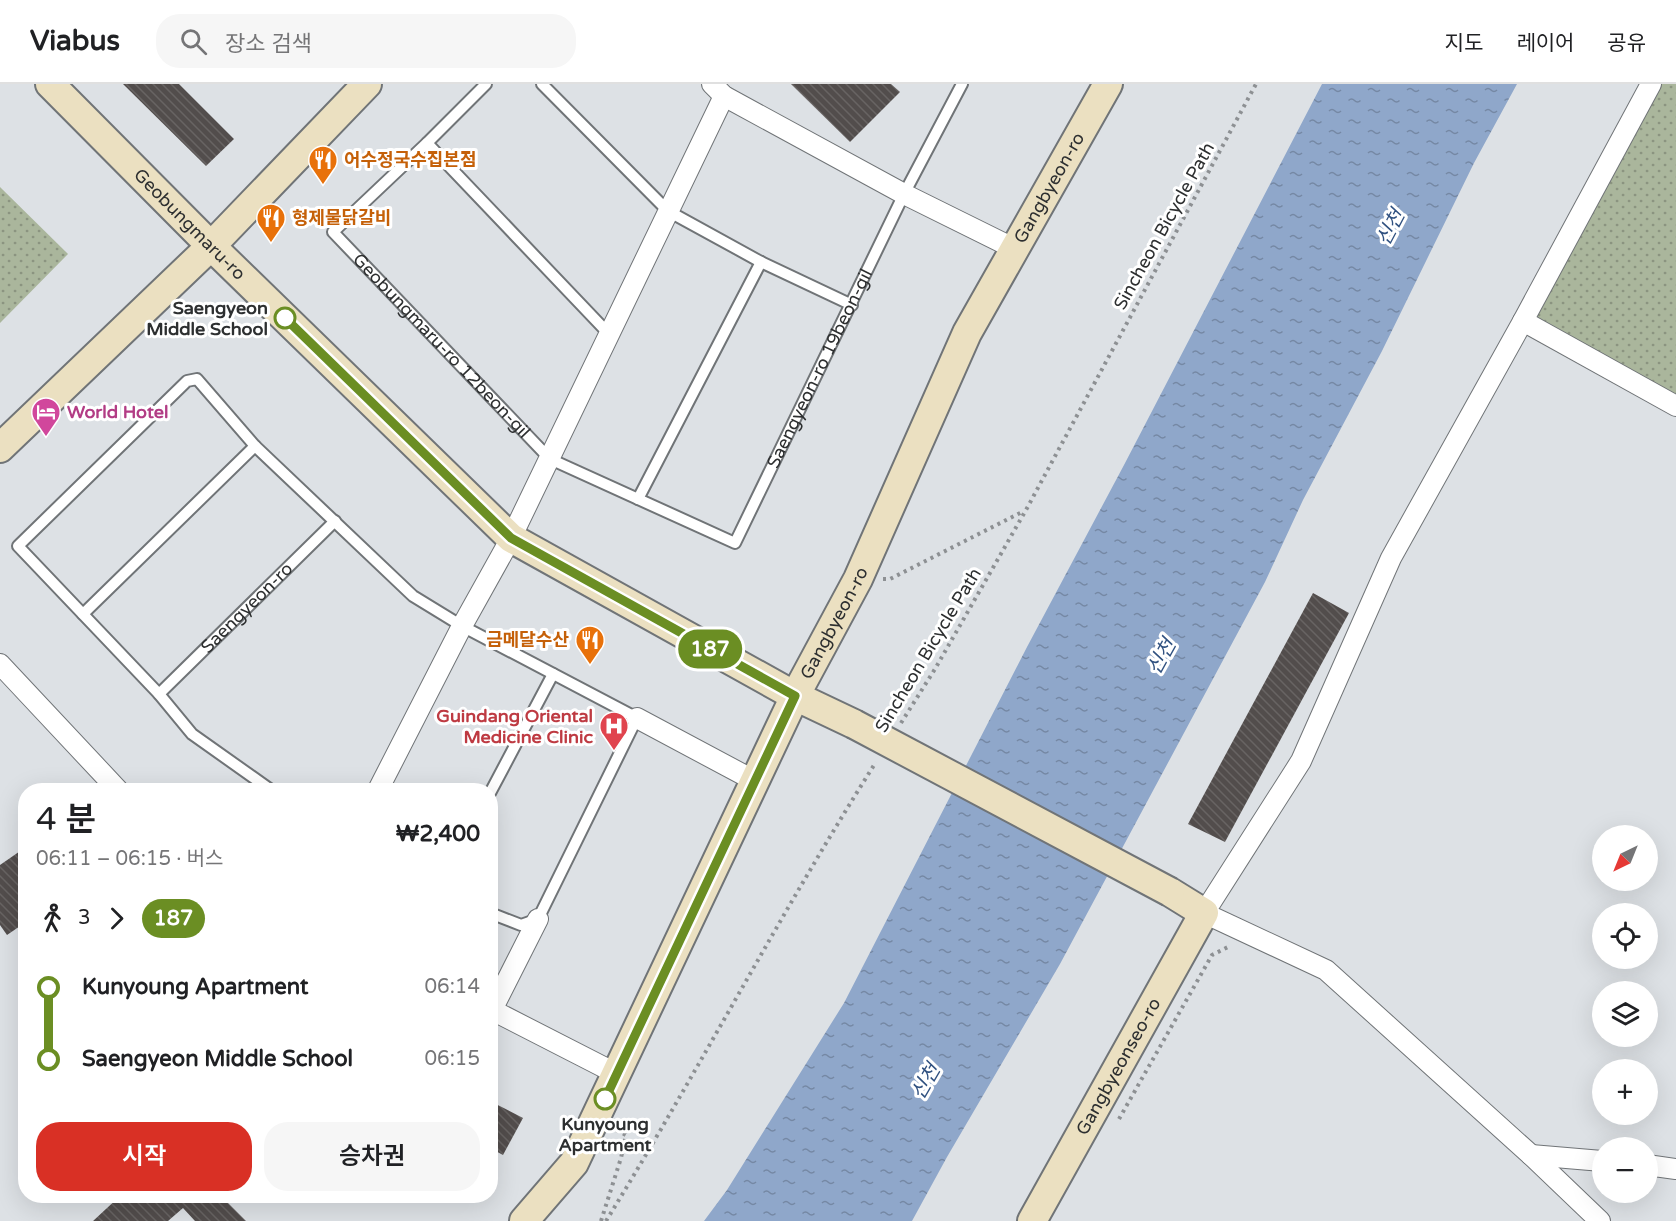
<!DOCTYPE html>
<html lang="ko">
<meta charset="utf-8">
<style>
body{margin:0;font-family:"Varela Round","Noto Sans KR",sans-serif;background:#f6f6f6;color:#202124;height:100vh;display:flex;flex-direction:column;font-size:22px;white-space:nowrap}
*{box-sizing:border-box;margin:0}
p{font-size:20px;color:#757577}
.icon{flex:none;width:33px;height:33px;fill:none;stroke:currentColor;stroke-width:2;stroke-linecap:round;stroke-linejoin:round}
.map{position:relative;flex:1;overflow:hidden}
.sheet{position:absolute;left:18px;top:699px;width:480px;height:420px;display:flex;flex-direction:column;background:#fff;border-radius:24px;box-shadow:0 6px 24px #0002}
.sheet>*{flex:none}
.badge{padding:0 12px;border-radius:20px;font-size:21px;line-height:39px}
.needle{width:39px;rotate:223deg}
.tools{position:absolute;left:1592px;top:741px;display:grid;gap:12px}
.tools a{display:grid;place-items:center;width:66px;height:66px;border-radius:50%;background:#fff;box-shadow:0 6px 24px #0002;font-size:30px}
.map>.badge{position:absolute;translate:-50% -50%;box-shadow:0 0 0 3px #fff}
.legs{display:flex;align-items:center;gap:9px;height:66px;padding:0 18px;font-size:20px}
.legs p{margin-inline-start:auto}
.headline{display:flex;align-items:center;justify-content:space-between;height:102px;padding:0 18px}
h1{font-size:33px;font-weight:600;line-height:45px}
.action{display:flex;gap:12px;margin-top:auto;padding:12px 18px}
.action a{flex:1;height:69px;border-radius:24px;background:#d93025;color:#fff;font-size:24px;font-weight:600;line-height:69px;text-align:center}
.action a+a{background:#f6f6f6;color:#202124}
ul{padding:0 18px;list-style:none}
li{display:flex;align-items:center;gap:21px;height:72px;font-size:22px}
li i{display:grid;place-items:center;width:9px;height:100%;margin:0 8px;background:currentColor}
li i::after{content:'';width:15px;height:15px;margin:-8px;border:4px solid;border-radius:50%;background:#fff}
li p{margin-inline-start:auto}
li:first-child i{background:linear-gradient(#0000 50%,currentColor 0)}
li:last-child i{background:linear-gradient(currentColor 50%,#0000 0)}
header{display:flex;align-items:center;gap:36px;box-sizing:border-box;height:84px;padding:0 30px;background:#fff;border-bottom:2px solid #e0e0e0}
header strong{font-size:28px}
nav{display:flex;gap:33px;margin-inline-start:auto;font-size:21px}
.search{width:420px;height:54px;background:#f6f6f6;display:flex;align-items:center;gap:15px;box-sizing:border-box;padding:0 21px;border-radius:24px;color:#757577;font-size:22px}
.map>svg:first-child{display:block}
.park{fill:url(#park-dots)}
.water{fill:url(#water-ripples)}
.building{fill:url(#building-back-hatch)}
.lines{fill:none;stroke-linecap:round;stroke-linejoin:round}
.lane-casing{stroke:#707477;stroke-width:14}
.street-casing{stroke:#707477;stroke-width:22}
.secondary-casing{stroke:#707477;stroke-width:32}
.path{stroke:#8d9093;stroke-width:4;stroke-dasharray:3 4.5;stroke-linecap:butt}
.lane{stroke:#fff;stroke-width:10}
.street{stroke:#fff;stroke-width:20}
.secondary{stroke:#ebe0c1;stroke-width:28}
.secondary-bridge-casing{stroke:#707477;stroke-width:32;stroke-linecap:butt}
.secondary-bridge{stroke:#ebe0c1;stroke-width:28}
.line-1-casing{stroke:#fff;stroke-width:14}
.line-1{stroke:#6b8e23;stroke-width:9}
.stop-1-dot{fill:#fff;stroke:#6b8e23;stroke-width:3}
.labels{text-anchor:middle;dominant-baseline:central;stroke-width:6;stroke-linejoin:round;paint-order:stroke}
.food-label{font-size:18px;font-weight:bold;fill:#c56008;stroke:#fff;text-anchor:start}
.street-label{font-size:18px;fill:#2d2f30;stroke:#fff}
.stop-label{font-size:18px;font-weight:bold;fill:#2d2f30;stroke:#fff;text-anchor:end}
.hotel-label{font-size:18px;font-weight:bold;fill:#b23c85;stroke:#fff;text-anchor:start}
.health-label{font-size:18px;font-weight:bold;fill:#be3a42;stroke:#fff;text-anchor:end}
.water-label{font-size:20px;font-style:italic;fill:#305180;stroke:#fff}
</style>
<header>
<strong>Viabus</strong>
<div class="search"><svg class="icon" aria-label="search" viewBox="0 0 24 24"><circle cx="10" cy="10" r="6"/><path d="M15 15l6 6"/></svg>장소 검색</div>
<nav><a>지도</a><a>레이어</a><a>공유</a></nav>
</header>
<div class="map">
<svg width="1676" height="1137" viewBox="0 0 1676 1137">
<defs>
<pattern id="park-dots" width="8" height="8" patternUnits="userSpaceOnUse" patternTransform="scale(1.5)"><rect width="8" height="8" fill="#aab69c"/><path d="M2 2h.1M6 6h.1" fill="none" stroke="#8b9480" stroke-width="1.8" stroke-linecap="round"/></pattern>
<pattern id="water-ripples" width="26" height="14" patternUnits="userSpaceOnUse" patternTransform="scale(1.5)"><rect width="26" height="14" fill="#8fa7ca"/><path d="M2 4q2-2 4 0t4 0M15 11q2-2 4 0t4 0" fill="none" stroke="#7588a4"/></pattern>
<pattern id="building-back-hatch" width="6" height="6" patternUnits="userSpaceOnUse" patternTransform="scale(1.5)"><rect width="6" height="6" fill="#524d4c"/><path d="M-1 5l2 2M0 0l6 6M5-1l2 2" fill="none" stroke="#686463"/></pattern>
</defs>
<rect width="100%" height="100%" fill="#dde1e5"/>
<g class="park">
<path d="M1658,0H1676V317L1528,233Z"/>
<path d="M0,103L68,170L0,239Z"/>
</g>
<path class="water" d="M1322,0H1517L1474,79L1382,267L1303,416L1265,498L1060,880L947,1073L912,1137H704L727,1106L844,919L1027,563L1124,381Z"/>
<g class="building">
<path d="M123,0H179L234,55L206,82Z"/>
<path d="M791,0H891L900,8L850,58Z"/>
<path d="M1313,509L1349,529L1225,758L1188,740Z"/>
<path d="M26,763V838L7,851L0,841V781Z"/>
<path d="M490,1017L523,1034L503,1071L490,1064Z"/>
<path d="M120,1112H221L246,1137H195L183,1124L168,1137H93Z"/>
</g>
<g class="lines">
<g class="lane-casing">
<g id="lane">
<path id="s1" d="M486,0L427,59L333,148L550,375L735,459L904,110L962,0"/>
<path d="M542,0L668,127L761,178L852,221"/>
<path d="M427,59L609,250"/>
<path d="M638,415L761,178"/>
<path d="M83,530L255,362"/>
<path id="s2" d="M159,610L335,437"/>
<path d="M271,706L192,650L159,610L18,462L187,297L197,295L255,362L413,512L462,542L637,634L538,835L521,841L490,829"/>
<path d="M490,709L553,590"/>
</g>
</g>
<g class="street-casing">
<g id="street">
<path d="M712,0L724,12L904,110L1015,165"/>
<path d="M1523,237L1676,322"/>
<path d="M0,580L118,706"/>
<path d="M637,634L755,697"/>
<path d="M378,706L462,542L511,454L724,12"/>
<path d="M490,925L617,990"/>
<path d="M492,926L538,835"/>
<path d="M1531,1071L1602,1077"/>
<path d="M1647,1081L1676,1085"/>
<path d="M1600,1137L1531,1071L1326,886L1204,829L1301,677L1391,474L1523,237L1651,0"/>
</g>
</g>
<g class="secondary-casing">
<g id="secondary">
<path id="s3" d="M50,0L211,162L511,454L795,612L854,640"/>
<path d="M0,364L211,162L367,0"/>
<path id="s4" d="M524,1137L574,1079L795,612L858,495L967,249L1108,0"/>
<path id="s5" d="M1032,1137L1204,829L1170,808"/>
</g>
</g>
<g class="path">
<path d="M883,495H890L1024,427"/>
<path d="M901,639L935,585L1026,426L1256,0"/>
<path d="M1119,1035L1212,871L1230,862"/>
<path d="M601,1137L621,1074L626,1051L616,1046"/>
<path d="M606,1137C699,986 781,828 876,678"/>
</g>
<use href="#lane" class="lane"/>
<use href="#street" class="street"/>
<use href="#secondary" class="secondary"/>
<g class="secondary-bridge-casing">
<path id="secondary-bridge" d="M854,640L1170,808"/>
</g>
<use href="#secondary-bridge" class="secondary-bridge"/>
</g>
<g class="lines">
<g class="line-1-casing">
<path id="line-1" d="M285,234L511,454L795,612L605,1015"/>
</g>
<use href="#line-1" class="line-1"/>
</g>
<defs>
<g id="restaurant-pin" transform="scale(1.5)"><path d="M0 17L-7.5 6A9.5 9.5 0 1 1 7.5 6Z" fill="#e8710a" stroke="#fff"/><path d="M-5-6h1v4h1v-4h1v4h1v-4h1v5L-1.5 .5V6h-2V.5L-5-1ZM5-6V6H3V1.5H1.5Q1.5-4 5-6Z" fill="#fff"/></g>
<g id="hotel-pin" transform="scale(1.5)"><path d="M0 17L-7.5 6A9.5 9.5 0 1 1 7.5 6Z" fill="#d1479c" stroke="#fff"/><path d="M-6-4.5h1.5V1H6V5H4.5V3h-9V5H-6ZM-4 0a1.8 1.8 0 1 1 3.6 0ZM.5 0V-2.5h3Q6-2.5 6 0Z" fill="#fff"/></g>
<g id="hospital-pin" transform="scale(1.5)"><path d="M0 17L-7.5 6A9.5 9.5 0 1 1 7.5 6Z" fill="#e0444e" stroke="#fff"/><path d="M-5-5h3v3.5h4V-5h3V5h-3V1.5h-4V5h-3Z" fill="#fff"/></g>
</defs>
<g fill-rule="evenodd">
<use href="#restaurant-pin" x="323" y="76"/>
<use href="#restaurant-pin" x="271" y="134"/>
<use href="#hotel-pin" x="46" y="328"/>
<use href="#restaurant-pin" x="590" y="556"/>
<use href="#hospital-pin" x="614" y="642"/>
</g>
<g class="stop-1-dot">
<circle cx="285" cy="234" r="10"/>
<circle cx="605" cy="1015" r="10"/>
</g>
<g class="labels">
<g class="food-label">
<text x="344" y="76">어수정국수집본점</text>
<text x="292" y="134">형제물닭갈비</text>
<text x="569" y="556" text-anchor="end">금메달수산</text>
</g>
<g class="street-label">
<text stroke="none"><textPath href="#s4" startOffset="1162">Gangbyeon-ro</textPath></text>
<text stroke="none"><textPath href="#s3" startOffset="198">Geobungmaru-ro</textPath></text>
<text transform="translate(1164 142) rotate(-61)">Sincheon Bicycle Path</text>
<text stroke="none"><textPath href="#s1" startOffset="370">Geobungmaru-ro 12beon-gil</textPath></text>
<text stroke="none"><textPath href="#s1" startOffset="924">Saengyeon-ro 19beon-gil</textPath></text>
<text stroke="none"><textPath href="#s2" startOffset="123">Saengyeon-ro</textPath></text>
<text stroke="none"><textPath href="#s4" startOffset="676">Gangbyeon-ro</textPath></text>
<text transform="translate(928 566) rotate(-59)">Sincheon Bicycle Path</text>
<text stroke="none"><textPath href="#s5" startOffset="177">Gangbyeonseo-ro</textPath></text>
</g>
<g class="stop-label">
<text x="268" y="224">Saengyeon<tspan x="268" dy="21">Middle School</tspan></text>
<text x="605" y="1040" text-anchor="middle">Kunyoung<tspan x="605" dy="21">Apartment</tspan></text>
</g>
<g class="hotel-label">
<text x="67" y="328">World Hotel</text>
</g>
<g class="health-label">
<text x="593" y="632">Guindang Oriental<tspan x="593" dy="21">Medicine Clinic</tspan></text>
</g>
<g class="water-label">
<text transform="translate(1391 144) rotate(-62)">신천</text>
<text transform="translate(1162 573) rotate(-61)">신천</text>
<text transform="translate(926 998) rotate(-60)">신천</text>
</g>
</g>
</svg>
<div class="tools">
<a><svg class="needle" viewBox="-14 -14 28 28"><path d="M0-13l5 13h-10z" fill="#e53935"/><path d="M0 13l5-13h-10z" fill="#757577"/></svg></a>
<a><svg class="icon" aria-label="locate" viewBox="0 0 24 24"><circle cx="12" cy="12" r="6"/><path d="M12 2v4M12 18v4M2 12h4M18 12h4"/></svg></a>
<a><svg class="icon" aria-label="layers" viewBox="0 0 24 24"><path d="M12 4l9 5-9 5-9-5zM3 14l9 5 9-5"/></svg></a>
<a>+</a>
<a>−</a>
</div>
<b class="badge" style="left:710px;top:565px;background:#6b8e23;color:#fff">187</b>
<section class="sheet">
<div class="headline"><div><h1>4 분</h1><p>06:11 – 06:15 · 버스</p></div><b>₩2,400</b></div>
<div class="legs"><svg class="icon" aria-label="walk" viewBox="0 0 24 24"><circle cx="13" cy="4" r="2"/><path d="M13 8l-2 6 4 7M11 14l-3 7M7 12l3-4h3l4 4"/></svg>3<svg class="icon" aria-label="forward" viewBox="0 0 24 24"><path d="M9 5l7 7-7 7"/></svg><b class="badge" style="background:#6b8e23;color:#fff">187</b></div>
<ul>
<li><i style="color:#6b8e23"></i><b>Kunyoung Apartment</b><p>06:14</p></li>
<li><i style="color:#6b8e23"></i><b>Saengyeon Middle School</b><p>06:15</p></li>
</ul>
<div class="action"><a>시작</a><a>승차권</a></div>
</section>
</div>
